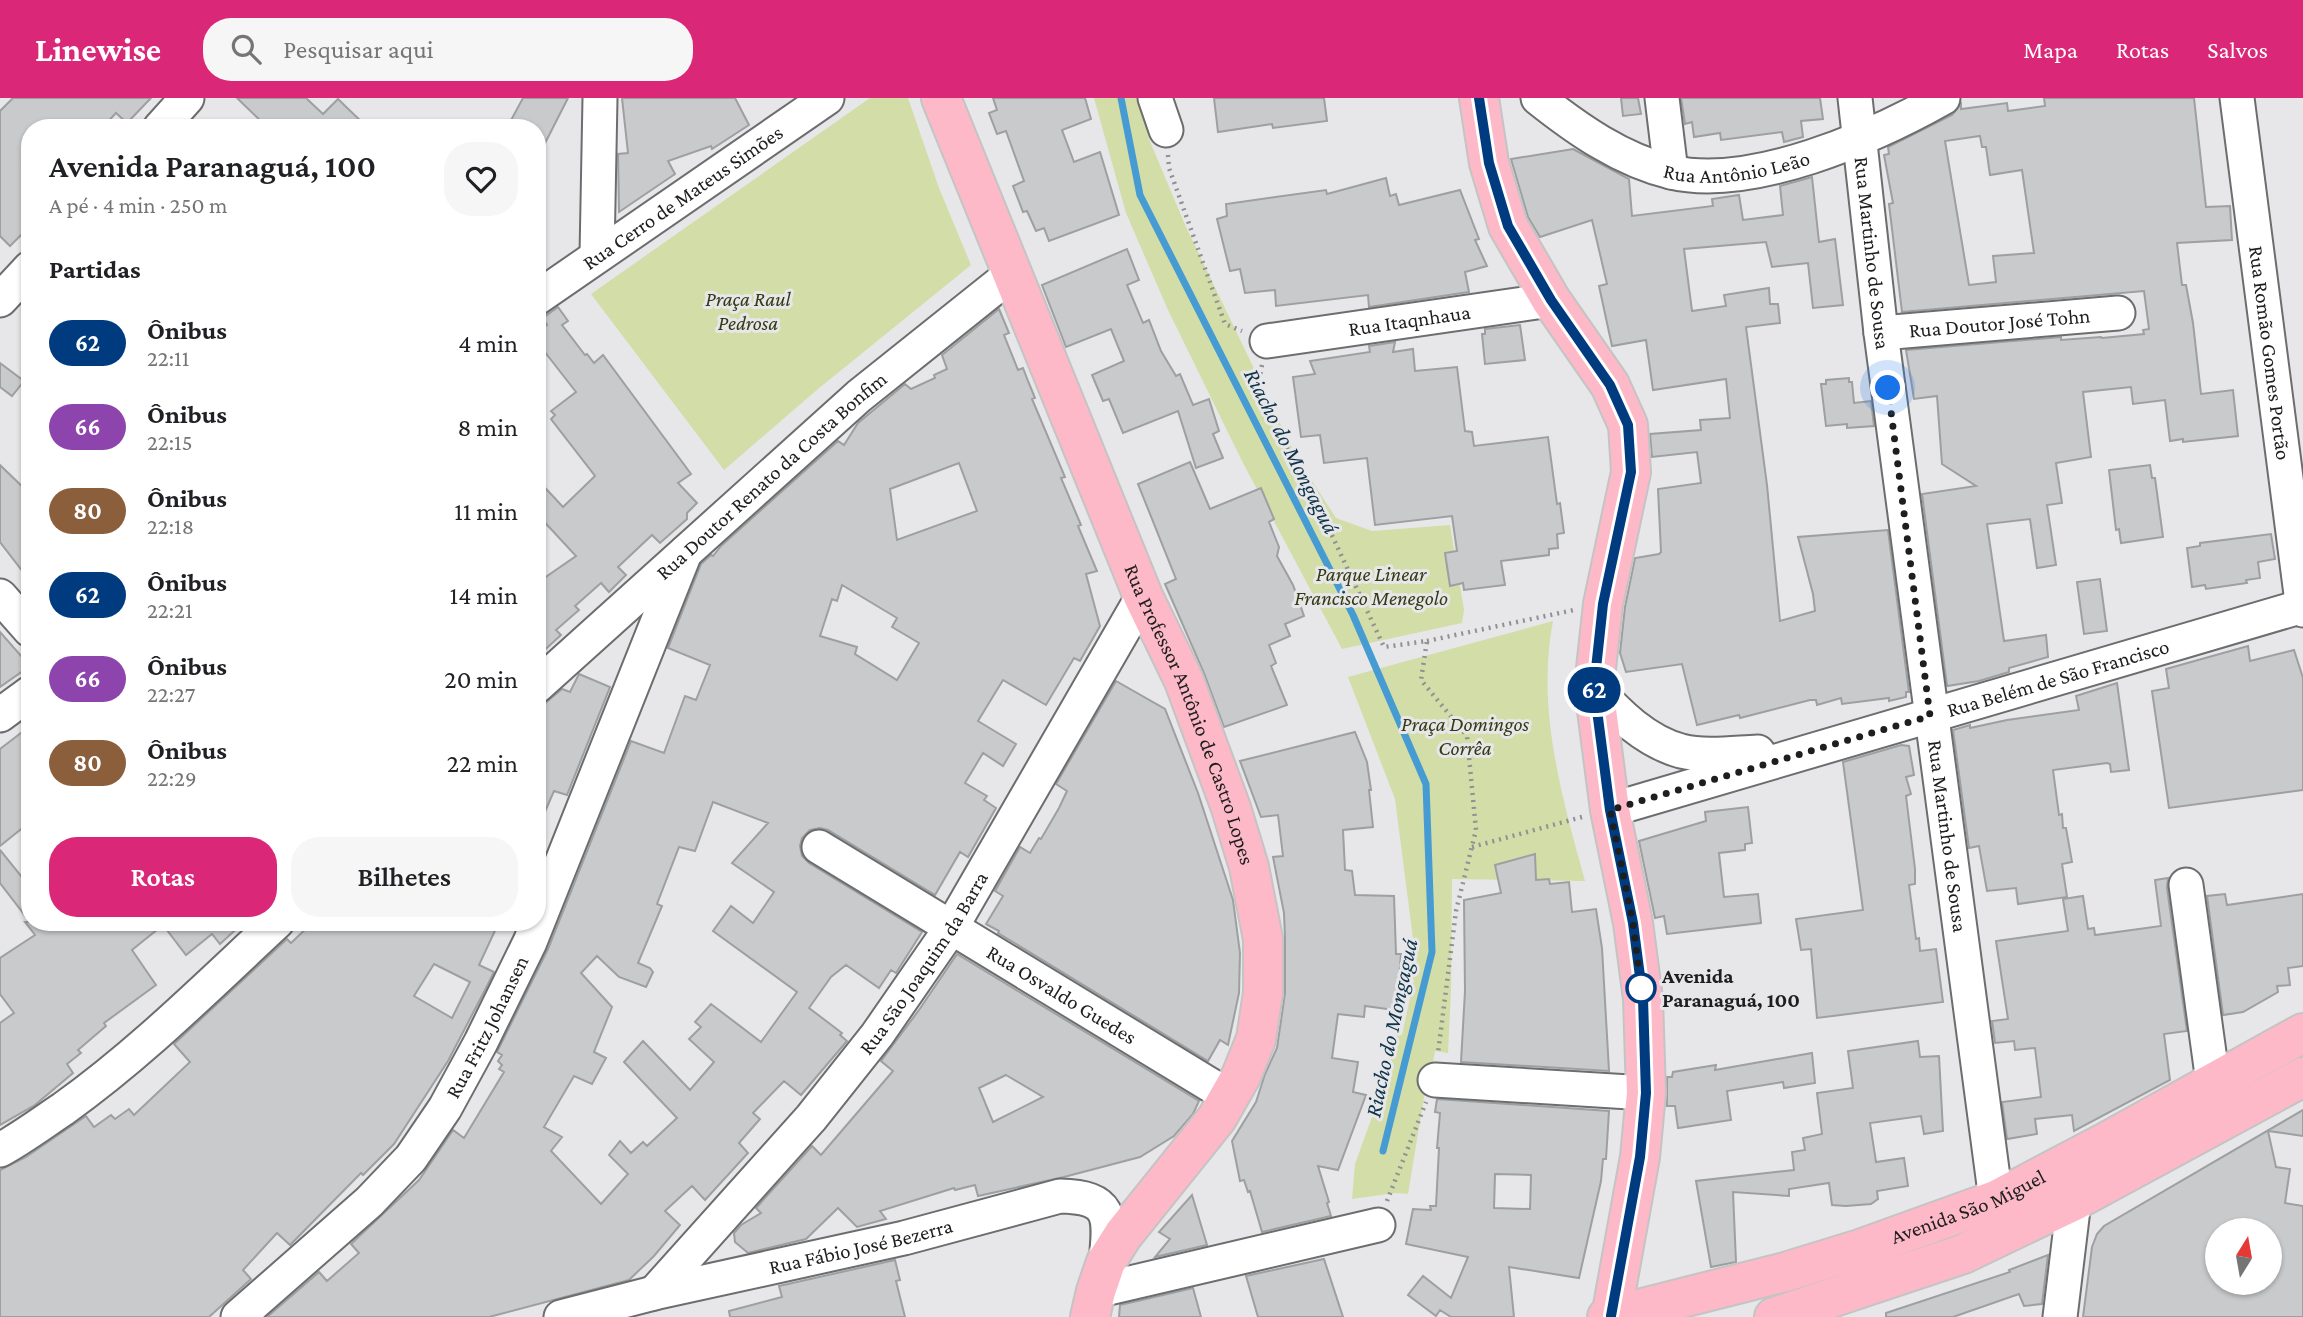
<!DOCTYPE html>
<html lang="pt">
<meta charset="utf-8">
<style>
body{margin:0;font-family:"Crimson Pro",serif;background:#f6f6f6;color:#202124;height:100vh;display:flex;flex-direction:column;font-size:26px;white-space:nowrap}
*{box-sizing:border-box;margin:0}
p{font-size:23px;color:#757577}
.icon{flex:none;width:38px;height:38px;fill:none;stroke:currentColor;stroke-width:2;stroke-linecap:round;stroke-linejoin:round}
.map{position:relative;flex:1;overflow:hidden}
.details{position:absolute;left:21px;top:21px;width:525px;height:812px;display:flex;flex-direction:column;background:#fff;border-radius:28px;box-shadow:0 2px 5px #0004}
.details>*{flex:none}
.badge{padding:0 14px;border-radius:23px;font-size:24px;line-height:46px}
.needle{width:46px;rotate:11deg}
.fabs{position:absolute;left:2205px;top:1120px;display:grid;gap:14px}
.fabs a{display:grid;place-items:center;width:77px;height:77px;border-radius:50%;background:#fff;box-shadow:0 2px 5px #0004;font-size:35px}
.you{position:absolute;width:35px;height:35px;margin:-18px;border:5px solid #fff;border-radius:50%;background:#1a73e8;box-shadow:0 0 0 10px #1a73e833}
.map>.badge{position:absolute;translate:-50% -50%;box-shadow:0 0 0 4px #fff}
h2{padding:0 28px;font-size:26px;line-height:63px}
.round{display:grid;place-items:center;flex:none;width:74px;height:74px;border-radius:28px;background:#f6f6f6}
.head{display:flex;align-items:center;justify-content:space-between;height:119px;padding:0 28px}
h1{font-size:33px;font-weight:600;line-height:52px}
.button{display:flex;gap:14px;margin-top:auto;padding:14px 28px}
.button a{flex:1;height:80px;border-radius:28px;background:#db2777;color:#fff;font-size:28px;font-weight:600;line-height:80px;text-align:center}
.button a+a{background:#f6f6f6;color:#202124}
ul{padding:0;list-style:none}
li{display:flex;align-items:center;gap:21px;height:84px;padding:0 28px}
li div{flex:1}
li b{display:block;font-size:26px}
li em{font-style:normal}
li .badge{min-width:77px;font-weight:700;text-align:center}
header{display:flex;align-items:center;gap:42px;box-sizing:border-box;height:98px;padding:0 35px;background:#db2777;color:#fff}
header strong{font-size:33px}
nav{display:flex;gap:38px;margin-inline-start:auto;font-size:24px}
.search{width:490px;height:63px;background:#f6f6f6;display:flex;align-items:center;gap:18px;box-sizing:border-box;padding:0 24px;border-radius:28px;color:#757577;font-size:26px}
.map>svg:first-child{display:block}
.green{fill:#d2dda8}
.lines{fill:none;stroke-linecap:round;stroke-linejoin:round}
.stream{stroke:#459bd2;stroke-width:7}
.building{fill:#c9cacb;stroke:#9e9fa0;stroke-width:2;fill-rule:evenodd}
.minor-casing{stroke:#6c6d6e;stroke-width:37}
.major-casing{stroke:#c4c4c5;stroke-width:42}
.path{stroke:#919193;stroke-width:4.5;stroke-dasharray:2 5;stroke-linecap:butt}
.minor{stroke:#fff;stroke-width:33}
.major{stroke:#fdb9c7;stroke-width:38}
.line-casing{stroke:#fff;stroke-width:16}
.line{stroke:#003b80;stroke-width:10}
.walk{stroke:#1e1e1f;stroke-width:7;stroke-dasharray:0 12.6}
.stop-dot{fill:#fff;stroke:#003b80;stroke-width:3.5}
.labels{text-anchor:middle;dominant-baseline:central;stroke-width:6;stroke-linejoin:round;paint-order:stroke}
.street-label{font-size:21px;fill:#1e1e1f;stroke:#e7e7e9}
.park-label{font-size:21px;font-style:italic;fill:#343a14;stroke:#e7e7e9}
.stop-label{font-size:21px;font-weight:bold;fill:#1e1e1f;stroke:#e7e7e9;text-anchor:start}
.water-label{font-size:23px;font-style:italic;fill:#0f344b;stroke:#e7e7e9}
</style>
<header>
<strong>Linewise</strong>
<div class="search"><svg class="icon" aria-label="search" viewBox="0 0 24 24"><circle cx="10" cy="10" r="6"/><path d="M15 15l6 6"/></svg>Pesquisar aqui</div>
<nav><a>Mapa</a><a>Rotas</a><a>Salvos</a></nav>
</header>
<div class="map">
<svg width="2303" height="1219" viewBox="0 0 2303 1219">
<rect width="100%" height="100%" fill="#e7e7e9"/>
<g class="green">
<path d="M870,0H908L939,90L971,167L818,291L724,372L591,196Z"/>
<path d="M1094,0H1142L1149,41L1186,129L1296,358L1336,420L1372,433L1450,427L1464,512L1462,525L1342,551L1243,365L1168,212L1126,115Z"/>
<path d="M1553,523C1536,611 1562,699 1585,783L1452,781L1451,892L1448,955L1435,953L1430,982L1425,993L1408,1096L1395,1095L1352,1101L1355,1066L1381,994L1393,936L1402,937L1414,882L1412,881L1415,856L1395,701L1348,579Z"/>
</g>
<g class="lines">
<path class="stream" d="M1121,0L1140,97L1353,517L1426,686L1432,854L1383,1053"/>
</g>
<g class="building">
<path d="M13,0H151L127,25L116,15L102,30H30V60L22,68L30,75V128L10,148L0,138V13Z"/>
<path d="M237,0H306L323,16L338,1L368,30H268Z"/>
<path d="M523,0H568L537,61V30H521L510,24Z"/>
<path d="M622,0H735L749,27L712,51L711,48L668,63L675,76L619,114L618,56L628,55Z"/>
<path d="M993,0H1085L1091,21L1062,32L1074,64L1100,54L1119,117L1049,143L1044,130L1036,133L1027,113L1023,114L1013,88L1024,83L1006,33L997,36L989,15L997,12Z"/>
<path d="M1214,0H1324L1327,23L1273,30L1272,26L1218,34Z"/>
<path d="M1621,0H1638L1641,16L1623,18Z"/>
<path d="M1681,0H1820L1823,21L1801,23L1803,39L1784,44L1782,34L1721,42L1720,35L1694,39L1692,24L1685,26Z"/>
<path d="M2044,0H2194L2206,109L2230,108L2232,142L2177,145L2182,187H2186L2193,225L2201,296L2233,292L2238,338L2183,344V341L2170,343L2165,302L2133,306L2131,289L2083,294L2091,359L2056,365L2062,405L2047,407L2056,467L2037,470L2030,421L1987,426L2004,543L2046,537L2048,559L2009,570V574L1979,583L1947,588L1922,396L1976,388L1942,366L1937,298L1914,301L1906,252L2061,239V242L2101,239L2102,240L2144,236L2143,232L2149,231L2144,193L1902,214L1889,106L1893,105L1884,57L1889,56L1888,49L1952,17L1961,6V11L2007,5L2008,13L2045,8ZM1980,38L1982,49H1986L1990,77L2022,72L2034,155L1993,158L1996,184L1969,187L1945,43Z"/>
<path d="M1573,51L1629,81L1632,118L1713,108L1712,101L1739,97L1743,122L1783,117L1780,88L1812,79L1819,144L1835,141L1843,207L1813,210L1808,165L1772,169L1766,144L1684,151L1692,213L1726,208L1724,197L1769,190L1770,206H1778L1780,225L1746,229L1767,387L1780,523L1815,513L1813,496L1798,439L1888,432L1909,594H1906V599L1889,603V600L1842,606L1841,600L1817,607L1816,602H1810L1740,620L1739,617L1697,627L1682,566L1626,574L1620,555L1625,509L1635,460L1659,456L1661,454L1658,391L1701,385L1697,354L1652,359L1650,336L1701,332L1700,322L1730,320L1726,281L1653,292L1646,242L1612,248L1599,188L1607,186L1592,122L1540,139L1528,119L1511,61Z"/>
<path d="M1386,80L1390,98L1396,96L1399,107L1460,92L1479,141L1475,142L1487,168L1465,174L1469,194L1369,209L1368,197L1276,208L1275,192L1245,195L1240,171L1230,173L1217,121L1227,118L1226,106L1326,92L1327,96Z"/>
<path d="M1127,151L1139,182L1127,187L1143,225L1149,222L1161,253L1176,278L1180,276L1193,307L1209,301L1219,333L1213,336L1223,360L1196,370L1178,313L1123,335L1109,301L1103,303L1092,277L1124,263L1111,231L1066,249L1042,187Z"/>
<path d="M558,209L568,223L562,227L585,257L587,256L594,265L603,257L691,376L678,385L697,405L687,415V421L660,445L652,437L618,469L626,477L609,494L601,485L575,508L579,512L556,532L561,537L537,559V495L545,489L540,483L576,458L537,416V381L563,409L595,378L551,321L555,317L551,313L576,294L537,244V235L547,227L543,220Z"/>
<path d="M999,211L1009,235L1004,237L1018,272L1023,270L1028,283L1035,300L1032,301L1065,379L1061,380L1081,427L1078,428L1097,473L1086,476L1100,528L1080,563L1074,560L1046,607L1003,582L978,623L1016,646L1003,668L983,655L965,685L987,698L984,702L996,710L968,759L960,754L935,797L828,732L820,730L810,732L802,740L800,748L802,758L809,765L922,834L896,875L891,872L879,890L846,867L831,879L809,910L842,935L840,937L847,943L801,997L784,983L753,1015L760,1021L739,1045L748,1055L705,1102L692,1088L665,1113L680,1127L654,1158L629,1182L489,1219H267L319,1174L327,1183L359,1155L351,1146L419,1082L453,1032L464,1040L504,974L499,971L502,967L498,963L502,957L497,954L548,851L631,643L664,655L685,598L696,602L710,567L668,550L701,466L711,457L713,458L721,448L838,343L844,347L858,325L905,286L911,291L935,280L934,277L947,271L942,257ZM959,365L977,413L897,442L890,391ZM842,487L897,520L892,529L919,545L897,582L855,556L857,549L820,538L832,501L837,503ZM713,704L768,725L732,765L774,794L753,825L731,808L713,833L797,894L761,944L711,906L695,924L701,929L689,941L714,964L690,992L643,943L624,964L677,1020L647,1048L643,1044L631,1055L620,1043L609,1057L628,1076L601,1106L551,1053L562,1039L544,1029L574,978L592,986L606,960L594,954L612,909L581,875L597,858L619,879L646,889L653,874L650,870L638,865L662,808L657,806L679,749L695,753Z"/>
<path d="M1520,227L1525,262L1485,266L1482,236H1485V231Z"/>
<path d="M1395,244L1393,254L1413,251L1415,273L1457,269L1465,333L1472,334L1474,348L1548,339L1557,406L1560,405L1564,435L1557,436L1558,450L1549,451V457L1501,463L1505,487L1464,492L1463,485L1450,488L1445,455L1457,453L1452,418L1375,427L1367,360L1324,365L1320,337L1301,339L1293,279L1315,276L1310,263L1370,254L1369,248Z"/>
<path d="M0,265L24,283L12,298L0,289Z"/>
<path d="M1849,280V284H1852L1854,305L1871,303L1874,328L1847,330V326L1826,328L1821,286H1826V282Z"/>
<path d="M1190,364L1210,411L1261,390L1274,421L1269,424L1279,449L1277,458L1293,487L1304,518L1285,526L1290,538L1269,547L1276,565L1271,568L1287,607L1224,629L1204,575L1165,486L1176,481L1138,386Z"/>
<path d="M0,367L30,396V483L0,444Z"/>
<path d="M2150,367L2152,380H2155L2163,439L2121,445L2119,431L2116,432L2109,372Z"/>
<path d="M2271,436L2275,461L2258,464L2260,480L2246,482L2247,485L2206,491L2205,487L2192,489L2187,450L2200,448V445Z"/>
<path d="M2100,481L2107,533L2084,536L2077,484Z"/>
<path d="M0,534L30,568L0,589Z"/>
<path d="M2248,548L2250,563L2294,552L2303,580V692L2169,710L2152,593L2169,590L2166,571Z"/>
<path d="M579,576L610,589L567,697L554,693L537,732V612L562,591L570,594Z"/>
<path d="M1116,583L1165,611L1198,695L1233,802L1240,855L1239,895L1228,947L1220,942L1208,963L998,835L999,833L986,826L1003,798L995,793L1020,749L1030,755L1039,740L1041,741L1059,710L1067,693L1056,686Z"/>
<path d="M2117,585L2129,672L2111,674L2110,666L2107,665L2053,672L2059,717L2062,716L2063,730H2066L2072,764L2062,766L2067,799L2018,806L2016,790L1987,793L1979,748L1969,750L1953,632L1970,627V630L2007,622L2079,612L2076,598Z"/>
<path d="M30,628V724L0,748V651Z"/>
<path d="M1355,634L1367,664L1371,692H1369L1373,729L1343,732L1345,772L1352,773L1355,797L1394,798L1396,856H1401L1398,893L1394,912L1365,908L1364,919L1338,916L1332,960L1358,964L1353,994L1366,997L1338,1072L1318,1068L1329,1104L1327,1105L1331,1118L1262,1134L1250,1093L1248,1094L1244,1082L1240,1083L1232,1043L1256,1004L1265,976L1277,950L1285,895V840L1284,815L1273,759L1283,758L1278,717L1261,719L1240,663Z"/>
<path d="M1901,647L1909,648L1914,677L1906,679L1911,696L1906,698L1915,771V786L1909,787L1916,841L1919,840L1920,853L1936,851L1943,904L1817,920L1811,851L1801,852L1796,821L1863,812L1843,664Z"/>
<path d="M1748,709L1752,745L1745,746V752L1719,755L1724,799L1758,796L1761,825L1667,836L1664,818L1655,820L1639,743L1706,723L1705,714Z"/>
<path d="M0,752L30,789V824L0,785Z"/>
<path d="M1535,756L1536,782L1549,781L1550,786L1569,784L1572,814L1596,811L1602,850L1609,973L1461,964L1465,893L1464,802L1501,795L1495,767Z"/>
<path d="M2168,780L2167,790L2187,933L2164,936L2170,982L2074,1033L2072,1017L2035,1021L2037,1036L2007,1041L2002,1004L2041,999L2035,950L2015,952L2014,943L1995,945L1992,923L2008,921L1996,843L2068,833L2063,801L2083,798L2088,831L2094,830L2095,837L2161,828L2155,782Z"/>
<path d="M2225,796L2227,807L2303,796V868L2288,870L2290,887L2277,888L2278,894L2243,914L2223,917L2207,798Z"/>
<path d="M25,824H244L220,846L212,836L186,857L163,827L132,852L156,887L104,925L106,928L78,952L81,955L67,966L73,975L35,1007L0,1027V925L14,915L0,896V860L35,837Z"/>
<path d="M313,824H499L479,867L494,874L486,890L448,963L394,1046L363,1077L361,1075L290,1147L277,1135L243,1172L251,1181L209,1219H0V1072L26,1059L86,1018L94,1029L111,1017L115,1021L129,1011L134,1017L190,964L174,946L287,841L291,845ZM434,866L470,884L452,920L414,898Z"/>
<path d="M957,856L1199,1003L1193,1016L1174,1038L1140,1059L1064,1079L978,1098L975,1087L955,1092L954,1090L880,1113L886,1121L857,1129L838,1110L806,1141L748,1155L735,1144L734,1135L741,1127L761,1115L756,1110L812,1048L821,1057L893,973L881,963L919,912ZM1006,977L1043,999L993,1024L979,990Z"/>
<path d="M1918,943L1920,959L1939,958L1943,1033L1924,1036L1921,1018L1870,1025L1876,1064L1904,1060L1908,1088L1877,1093L1878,1101L1871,1106L1846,1108L1832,1107L1829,1085L1789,1091V1098L1733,1094L1736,1164L1711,1169L1696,1083L1794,1072L1792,1054L1805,1052L1803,1040L1822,1036L1817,995L1853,990L1848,953Z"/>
<path d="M1812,955L1815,985L1784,990L1783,984L1727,993L1731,1022L1678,1030L1675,1008H1667V979H1672L1673,974L1716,967L1715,972Z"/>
<path d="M1437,1001L1609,1013L1606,1061H1603L1601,1083L1579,1180L1509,1169L1514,1219H1451L1440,1212L1436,1218L1408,1197L1423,1178L1451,1200L1468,1159L1406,1146L1413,1111L1431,1112L1430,1108H1436L1439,1050H1437L1440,1015L1435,1014ZM1495,1076L1531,1077L1530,1111L1494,1110Z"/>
<path d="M2303,1012V1038L2268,1033L2276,1069L2290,1071L2285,1105L2303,1108V1219H2083L2092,1149L2097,1136L2104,1128ZM2217,1132H2270V1185H2217Z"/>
<path d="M1192,1097L1207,1147L1155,1159L1170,1141L1159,1134Z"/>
<path d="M2048,1157L2042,1206L2024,1208L2019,1196L1953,1219H1886V1215L2010,1174L2009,1172Z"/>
<path d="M1324,1161L1343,1219H1258L1246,1178Z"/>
<path d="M895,1162L900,1182L896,1183L905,1219H730L729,1213L782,1199L779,1188Z"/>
<path d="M1193,1190L1201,1219H1119L1120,1207Z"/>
</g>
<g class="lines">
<g class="minor-casing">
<g id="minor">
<path d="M1155,0L1166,32"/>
<path id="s1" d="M1538,0C1577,31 1621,62 1671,74C1751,93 1874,39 1943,0"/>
<path d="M1662,0L1671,74"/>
<path id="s2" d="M1855,0L1881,235L1996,1102"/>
<path id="s3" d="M2237,0L2303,512"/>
<path d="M160,30L187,0"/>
<path d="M597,157L600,0"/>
<path id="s4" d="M537,200L827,0"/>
<path d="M0,202L30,170"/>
<path id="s5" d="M1881,235L2118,215"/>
<path id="s6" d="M1267,243L1551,202"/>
<path d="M0,498L30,532"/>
<path id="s7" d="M537,588L859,298L1013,175"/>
<path d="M1594,589C1618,616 1645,643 1681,653C1705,659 1733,655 1758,654"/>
<path d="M0,617L30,595"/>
<path id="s8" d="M1610,712L2303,508"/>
<path id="s9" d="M819,749L1230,999"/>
<path d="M2186,787L2213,984"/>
<path d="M1435,982L1646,995"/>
<path d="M0,1052C22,1040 42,1025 63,1011C140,956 207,889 277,824"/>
<path d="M1096,1193L1378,1127"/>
<path id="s10" d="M654,1195L811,1020L877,937L951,830L1143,498"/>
<path id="s11" d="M238,1219L369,1104L411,1060L445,1010L481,944L530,844L685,455"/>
<path id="s12" d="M561,1219L654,1195L904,1140L1060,1098C1114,1099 1110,1120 1106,1164"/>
<path d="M2060,1219L2074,1103"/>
</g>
</g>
<g class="major-casing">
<g id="major">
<path id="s13" d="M941,0L1143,498L1184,583L1231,710L1249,769L1263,841V895L1256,941L1241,978L1217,1020L1123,1137L1106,1164L1096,1193L1090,1219"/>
<path d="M1479,0L1489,65L1508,128L1551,202L1610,287L1628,327L1631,374L1603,506L1594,589L1610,712L1633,825L1643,901L1646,995L1640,1059L1611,1219"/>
<path id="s14" d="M1607,1219L1785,1174L1860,1151L1996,1102L2106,1044L2303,935"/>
<path d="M1774,1219L1963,1156L2074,1103L2303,979"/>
</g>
</g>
<g class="path">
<path d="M1168,57L1169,70L1225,226L1242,233"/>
<path d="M1262,267L1257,294L1322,416L1384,549L1427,543L1421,582L1467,638L1476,732L1456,813L1438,955"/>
<path d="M1427,543L1574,512"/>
<path d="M1472,749L1582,719"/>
<path d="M1387,1103L1426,1004"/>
</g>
<use href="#minor" class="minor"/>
<use href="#major" class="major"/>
</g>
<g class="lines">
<g class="line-casing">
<path id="line" d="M1479,0L1489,65L1508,128L1551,202L1610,287L1628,327L1631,374L1603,506L1594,589L1610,712L1633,825L1643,901L1646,995L1640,1059L1611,1218"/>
</g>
<use href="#line" class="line"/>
<path class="walk" d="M1641,890L1633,825L1610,712L1930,618L1888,290"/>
</g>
<circle class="stop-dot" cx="1641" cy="890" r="14"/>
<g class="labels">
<g class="street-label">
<text stroke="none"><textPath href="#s1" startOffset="220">Rua Antônio Leão</textPath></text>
<text stroke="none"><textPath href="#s4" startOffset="177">Rua Cerro de Mateus Simões</textPath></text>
<text stroke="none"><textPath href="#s2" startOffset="156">Rua Martinho de Sousa</textPath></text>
<text stroke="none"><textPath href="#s6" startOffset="144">Rua Itaqnhaua</textPath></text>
<text stroke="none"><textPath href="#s5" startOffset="119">Rua Doutor José Tohn</textPath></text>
<text stroke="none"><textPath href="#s3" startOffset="257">Rua Romão Gomes Portão</textPath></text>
<text stroke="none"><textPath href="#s7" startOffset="315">Rua Doutor Renato da Costa Bonfim</textPath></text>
<text stroke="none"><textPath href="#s8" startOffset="467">Rua Belém de São Francisco</textPath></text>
<text stroke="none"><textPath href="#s13" startOffset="665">Rua Professor Antônio de Castro Lopes</textPath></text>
<text stroke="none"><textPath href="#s2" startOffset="744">Rua Martinho de Sousa</textPath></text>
<text stroke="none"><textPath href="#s10" startOffset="427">Rua São Joaquim da Barra</textPath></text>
<text stroke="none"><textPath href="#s9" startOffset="284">Rua Osvaldo Guedes</textPath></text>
<text stroke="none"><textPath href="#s11" startOffset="387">Rua Fritz Johansen</textPath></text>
<text stroke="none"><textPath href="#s14" startOffset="378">Avenida São Miguel</textPath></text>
<text stroke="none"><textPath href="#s12" startOffset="308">Rua Fábio José Bezerra</textPath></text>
</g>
<g class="park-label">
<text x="748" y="201">Praça Raul<tspan x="748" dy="24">Pedrosa</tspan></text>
<text x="1371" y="476">Parque Linear<tspan x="1371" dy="24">Francisco Menegolo</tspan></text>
<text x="1465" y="626">Praça Domingos<tspan x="1465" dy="24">Corrêa</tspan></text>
</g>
<g class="stop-label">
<text x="1662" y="878">Avenida<tspan x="1662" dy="24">Paranaguá, 100</tspan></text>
</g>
<g class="water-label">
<text transform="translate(1292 353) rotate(63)">Riacho do Mongaguá</text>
<text transform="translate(1391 930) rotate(-78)">Riacho do Mongaguá</text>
</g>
</g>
</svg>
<div class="fabs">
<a><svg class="needle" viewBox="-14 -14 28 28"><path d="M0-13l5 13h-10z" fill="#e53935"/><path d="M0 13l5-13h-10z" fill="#757577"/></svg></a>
</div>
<div class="you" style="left:1888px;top:290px"></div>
<b class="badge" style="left:1594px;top:592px;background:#003b80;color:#fff">62</b>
<section class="details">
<div class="head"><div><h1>Avenida Paranaguá, 100</h1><p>A pé · 4 min · 250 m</p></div><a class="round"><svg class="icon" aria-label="heart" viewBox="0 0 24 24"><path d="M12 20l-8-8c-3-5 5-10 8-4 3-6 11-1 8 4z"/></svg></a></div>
<h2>Partidas</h2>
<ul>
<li><span class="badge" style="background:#003b80;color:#fff">62</span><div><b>Ônibus</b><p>22:11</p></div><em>4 min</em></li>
<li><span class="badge" style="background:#8e44ad;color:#fff">66</span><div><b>Ônibus</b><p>22:15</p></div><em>8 min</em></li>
<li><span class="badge" style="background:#8b5e3c;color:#fff">80</span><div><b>Ônibus</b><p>22:18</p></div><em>11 min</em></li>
<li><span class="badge" style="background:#003b80;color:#fff">62</span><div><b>Ônibus</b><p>22:21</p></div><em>14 min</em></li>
<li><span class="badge" style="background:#8e44ad;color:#fff">66</span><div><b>Ônibus</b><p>22:27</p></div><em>20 min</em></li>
<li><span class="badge" style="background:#8b5e3c;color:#fff">80</span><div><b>Ônibus</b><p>22:29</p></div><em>22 min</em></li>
</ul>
<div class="button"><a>Rotas</a><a>Bilhetes</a></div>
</section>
</div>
